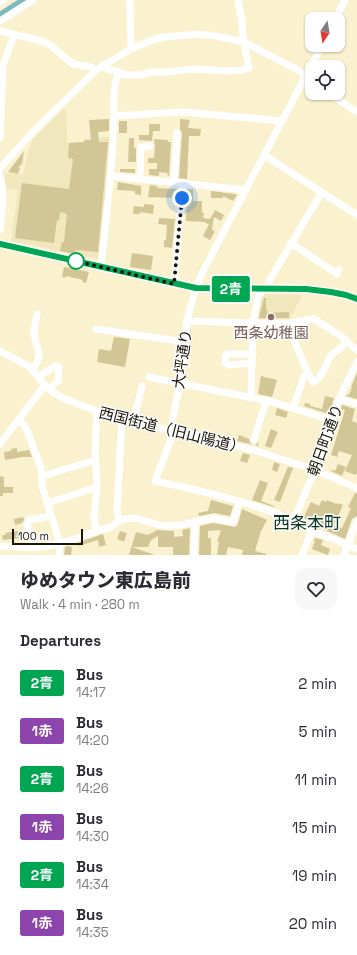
<!DOCTYPE html>
<meta charset="utf-8">
<style>
body{margin:0;font-family:"Space Grotesk","Noto Sans JP",sans-serif;background:#f7f7f7;color:#2b2b33;height:100vh;display:flex;flex-direction:column;font-size:15px;white-space:nowrap}
*{box-sizing:border-box;margin:0}
p{font-size:13px;color:#7c7c81}
.icon{flex:none;width:22px;height:22px;fill:none;stroke:currentColor;stroke-width:2;stroke-linecap:round;stroke-linejoin:round}
.map{position:relative;height:555px;overflow:hidden}
.side{display:flex;flex-direction:column;background:#fff;flex:1}
.side>*{flex:none}
.badge{padding:0 8px;border-radius:3px;font-size:14px;line-height:26px}
.needle{width:26px;rotate:192deg}
.buttons{position:absolute;left:305px;top:12px;display:grid;gap:8px}
.buttons a{display:grid;place-items:center;width:40px;height:40px;border-radius:8px;background:#fff;box-shadow:0 1px 3px #0004;font-size:20px}
.scale{position:absolute;left:12px;bottom:10px;width:71px;box-sizing:border-box;padding-left:4px;border:2px solid #171408;border-top:0;font-size:11px;line-height:14px;white-space:nowrap;color:#171408;-webkit-text-stroke:3px #fefefe;paint-order:stroke}
.you{position:absolute;width:20px;height:20px;margin:-10px;border:3px solid #fff;border-radius:50%;background:#1a73e8;box-shadow:0 0 0 6px #1a73e833}
.map>.badge{position:absolute;translate:-50% -50%;box-shadow:0 0 0 2px #fff}
h2{padding:0 20px;font-size:15px;line-height:36px}
.round{display:grid;place-items:center;flex:none;width:42px;height:42px;border-radius:12px;background:#f7f7f7}
.headline{display:flex;align-items:center;justify-content:space-between;height:68px;padding:0 20px}
h1{font-size:19px;font-weight:800;line-height:30px}
ul{padding:0;list-style:none}
li{display:flex;align-items:center;gap:12px;height:48px;padding:0 20px}
li div{flex:1}
li b{display:block;font-size:15px}
li em{font-style:normal}
li .badge{min-width:44px;font-weight:700;text-align:center}
.map>svg:first-child{display:block}
.built{fill:#f1e7bd}
.lines{fill:none;stroke-linecap:round;stroke-linejoin:round}
.river{stroke:#7cb9c1;stroke-width:8}
.building{fill:#d2c697}
.minor{stroke:#fff;stroke-width:7}
.line-casing{stroke:#fff;stroke-width:9}
.line{stroke:#00a651;stroke-width:6}
.walk{stroke:#171408;stroke-width:4;stroke-dasharray:0 7.2}
.stop-dot{fill:#fff;stroke:#00a651;stroke-width:2}
.education-dot{fill:#8d6e63;stroke:#fefefe;stroke-width:1.5}
.labels{text-anchor:middle;dominant-baseline:central;stroke-width:3;stroke-linejoin:round;paint-order:stroke}
.education-label{font-size:15px;fill:#785e54;stroke:#fefefe}
.street-label{font-size:15px;fill:#171408;stroke:#fefefe}
.quarter-label{font-size:17px;fill:#0c3722;stroke:#fefefe}
</style>
<div class="map">
<svg width="357" height="555" viewBox="0 0 357 555">
<rect width="100%" height="100%" fill="#faf1cf"/>
<g class="built">
<path d="M64,108L66,109L67,143L84,142V139H101V137H110L111,145L98,259L11,241L18,190L4,188L2,175L5,173L23,175L27,156L33,139Z"/>
<path d="M262,294L302,295L289,321H255Z"/>
</g>
<g class="lines">
<path class="river" d="M0,16L25,0"/>
</g>
<g class="building">
<path d="M109,119V131L98,132L99,142H108L98,252L76,250L75,254L60,251L62,242H64L67,214L60,212L59,221L57,220L54,243L15,238L22,183L69,189L73,159L68,158L69,143L84,142L85,140H91L89,120Z"/>
<path d="M180,119L190,120L188,128L201,129L200,136H189L187,179L179,178L182,133L180,129Z"/>
<rect x="119" y="121" width="8" height="12"/>
<path d="M149,124H160V131H153L152,141L139,140V135H149Z"/>
<path d="M129,138H134V148H136V162H128Z"/>
<path d="M154,139L168,140V142H171L169,176L167,175L168,173L159,172V176L149,175V169H157V163H148V158H154L155,146Z"/>
<path d="M24,151L22,164L18,167L20,168L18,174L8,172Z"/>
<path d="M120,169H135V173L120,172Z"/>
<path d="M118,182L141,186V195L135,194V191L117,190Z"/>
<path d="M150,185L157,186V188L177,189V198L148,197Z"/>
<path d="M187,189L193,190V201H202V213H204L203,218L210,219L215,210L224,215L221,221L214,217L212,230L215,231L210,240L203,236L209,224L205,223L206,222L186,221Z"/>
<path d="M211,191L235,194L237,195L233,201L223,196V198H211Z"/>
<path d="M144,204L154,205L153,214L140,212V214H133L134,206L144,207Z"/>
<path d="M159,218L175,219L172,248L164,247V240H166L167,225L158,224Z"/>
<path d="M132,253L153,256L151,270L130,267Z"/>
<path d="M64,267L89,272L86,283L82,282L83,280L66,276V278L62,277Z"/>
<path d="M264,298H266V309H267V313L289,312V318H259Z"/>
<path d="M114,337L130,339L125,367L97,362L99,349L111,351Z"/>
<path d="M357,373V399L346,396L347,394L349,395L352,387H351Z"/>
<path d="M261,376L277,380L272,397L258,394Z"/>
<path d="M325,396L334,398L329,414L304,406L305,403L310,404V406L322,409Z"/>
<path d="M342,405L355,409L352,421L357,423V472L356,475L345,471L352,455L339,451L337,457L331,455L345,410L341,409Z"/>
<path d="M277,408L288,412L286,418L275,415Z"/>
<path d="M271,429L278,432L271,448L265,446Z"/>
<path d="M239,435L249,439L250,443L252,445H255L259,442L258,446L237,441Z"/>
<path d="M17,448V452L29,450L32,457H22L5,460L4,452L11,451V449Z"/>
<path d="M243,453L250,455L247,463L240,461Z"/>
<path d="M274,462L280,464L277,472L272,470Z"/>
<path d="M338,464L346,467L342,476L331,471V470L335,471Z"/>
<path d="M288,467L293,468L280,502L274,500Z"/>
<path d="M0,476L4,477V487H13V493H3V496H0Z"/>
<path d="M260,480L268,483L261,501L274,506V507L252,500Z"/>
<path d="M355,493H357V516L352,519L345,539L323,529L314,528L315,523L303,518L311,502L319,506L322,500L326,502L327,500L336,504L337,503L343,505L334,525L342,528L351,508L348,507Z"/>
<path d="M211,500L233,506L230,516L214,513L199,516L198,513L208,511Z"/>
<path d="M242,509L267,520L261,531L255,551L267,554L266,555H242L243,550L228,547L226,555H217L219,542H217L221,530L208,531V538H211V555H199L200,526L213,523L235,527L238,524Z"/>
<path d="M23,517L24,520L22,523L15,525L14,519Z"/>
<path d="M190,528L189,555H173V547H158V536L151,540L148,547H132L155,555H129L136,532L148,535L157,530L174,531V537L183,536L182,530Z"/>
<path d="M18,531L19,538L3,540L2,535H6L5,533Z"/>
<path d="M120,531L127,533L124,542L117,539Z"/>
<path d="M103,534L106,545L99,547L98,540L78,546L77,543Z"/>
<path d="M315,538L323,540L321,545L330,549L328,555L312,549L315,541H314Z"/>
<path d="M68,546L72,547L71,555H64L65,547Z"/>
</g>
<g class="lines">
<g class="minor">
<path d="M130,0L131,49"/>
<path d="M0,2L4,0"/>
<path d="M335,19L345,0"/>
<path d="M0,21L33,0"/>
<path d="M0,31L42,41L50,45L73,64L91,67L96,70"/>
<path d="M120,72L125,75H140L152,72H168L192,69L227,71L243,70L249,68L243,38L242,21L238,0"/>
<path d="M329,93L357,112"/>
<path d="M114,116L183,112L282,121"/>
<path d="M0,138L3,65L14,35"/>
<path d="M264,155L357,215"/>
<path d="M0,168L33,132L96,70L131,49L155,39L165,37L198,34L215,36L244,42L298,70L312,81"/>
<path d="M0,175C5,193 2,211 0,230"/>
<path d="M111,176L246,190"/>
<path d="M140,179L141,147L150,146"/>
<path d="M174,182L177,133"/>
<path d="M291,243L337,274L339,270"/>
<path d="M0,244L196,289H305L331,292L346,295L357,299"/>
<path d="M101,267C106,217 113,167 114,117C114,105 112,81 120,72L106,69L103,65"/>
<path d="M174,284L183,183"/>
<path d="M268,289L269,281L322,192"/>
<path d="M187,321L253,323H289L314,319C316,320 343,337 346,340C350,344 351,347 357,350"/>
<path d="M289,323L295,343L308,373L304,376L293,408"/>
<path d="M96,329L185,342"/>
<path d="M0,351L30,367L45,385L54,393L67,400L97,411L133,422L257,451L315,470L357,488"/>
<path d="M252,363L228,365L225,362L226,355L228,354H253"/>
<path d="M32,369C46,354 35,349 34,333C34,327 36,320 37,314"/>
<path d="M308,373L313,382L318,379L323,372L331,355L342,347L346,340"/>
<path d="M38,377L55,366L59,367L58,381L49,389"/>
<path d="M149,377L273,402L331,420"/>
<path d="M251,398L253,323L258,297L261,293L262,289"/>
<path d="M339,399L357,404"/>
<path d="M19,419L27,430L41,468L42,486L60,544L59,555"/>
<path d="M133,422L142,386"/>
<path d="M254,440L266,401"/>
<path d="M0,444L45,385"/>
<path d="M43,476L96,460"/>
<path d="M48,503L97,487"/>
<path d="M294,519L315,470L339,399L357,362"/>
<path d="M119,521L117,510L122,419"/>
<path d="M96,531L94,516L97,487L95,449L97,411"/>
<path d="M310,534L315,533L321,534L357,549"/>
<path d="M0,546L33,548L49,546L72,540L96,531L111,527L117,522L125,519L135,518L159,525L169,526L181,525L213,518L233,522L240,501"/>
<path d="M33,548V543L27,525L29,520L52,516"/>
<path d="M194,555L195,522"/>
<path d="M302,555C305,546 314,533 307,525C257,504 208,492 155,481L171,439L170,431L180,383L187,321L194,294L202,273L322,45"/>
<path d="M344,555L357,521"/>
</g>
</g>
<g class="lines">
<g class="line-casing">
<path id="line" d="M0,244L196,288L306,289L331,292L346,295L357,299"/>
</g>
<use href="#line" class="line"/>
<path class="walk" d="M76,261L71,260L174,284L182,198"/>
</g>
<circle class="stop-dot" cx="76" cy="261" r="8"/>
<circle class="education-dot" cx="271" cy="317" r="4"/>
<g class="labels">
<g class="education-label">
<text x="271" y="332">西条幼稚園</text>
</g>
<g class="street-label">
<text transform="translate(182 359) rotate(-82)">大坪通り</text>
<text transform="translate(172 430) rotate(14)">西国街道（旧山陽道）</text>
<text transform="translate(325 440) rotate(-70)">朝日町通り</text>
</g>
<g class="quarter-label">
<text x="307" y="523">西条本町</text>
</g>
</g>
</svg>
<div class="buttons">
<a><svg class="needle" viewBox="-14 -14 28 28"><path d="M0-13l5 13h-10z" fill="#e53935"/><path d="M0 13l5-13h-10z" fill="#7c7c81"/></svg></a>
<a><svg class="icon" aria-label="locate" viewBox="0 0 24 24"><circle cx="12" cy="12" r="6"/><path d="M12 2v4M12 18v4M2 12h4M18 12h4"/></svg></a>
</div>
<div class="scale">100 m</div>
<div class="you" style="left:182px;top:198px"></div>
<b class="badge" style="left:231px;top:289px;background:#00a651;color:#fff">2青</b>
</div>
<section class="side">
<div class="headline"><div><h1>ゆめタウン東広島前</h1><p>Walk · 4 min · 280 m</p></div><a class="round"><svg class="icon" aria-label="heart" viewBox="0 0 24 24"><path d="M12 20l-8-8c-3-5 5-10 8-4 3-6 11-1 8 4z"/></svg></a></div>
<h2>Departures</h2>
<ul>
<li><span class="badge" style="background:#00a651;color:#fff">2青</span><div><b>Bus</b><p>14:17</p></div><em>2 min</em></li>
<li><span class="badge" style="background:#8e44ad;color:#fff">1赤</span><div><b>Bus</b><p>14:20</p></div><em>5 min</em></li>
<li><span class="badge" style="background:#00a651;color:#fff">2青</span><div><b>Bus</b><p>14:26</p></div><em>11 min</em></li>
<li><span class="badge" style="background:#8e44ad;color:#fff">1赤</span><div><b>Bus</b><p>14:30</p></div><em>15 min</em></li>
<li><span class="badge" style="background:#00a651;color:#fff">2青</span><div><b>Bus</b><p>14:34</p></div><em>19 min</em></li>
<li><span class="badge" style="background:#8e44ad;color:#fff">1赤</span><div><b>Bus</b><p>14:35</p></div><em>20 min</em></li>
</ul>
</section>
